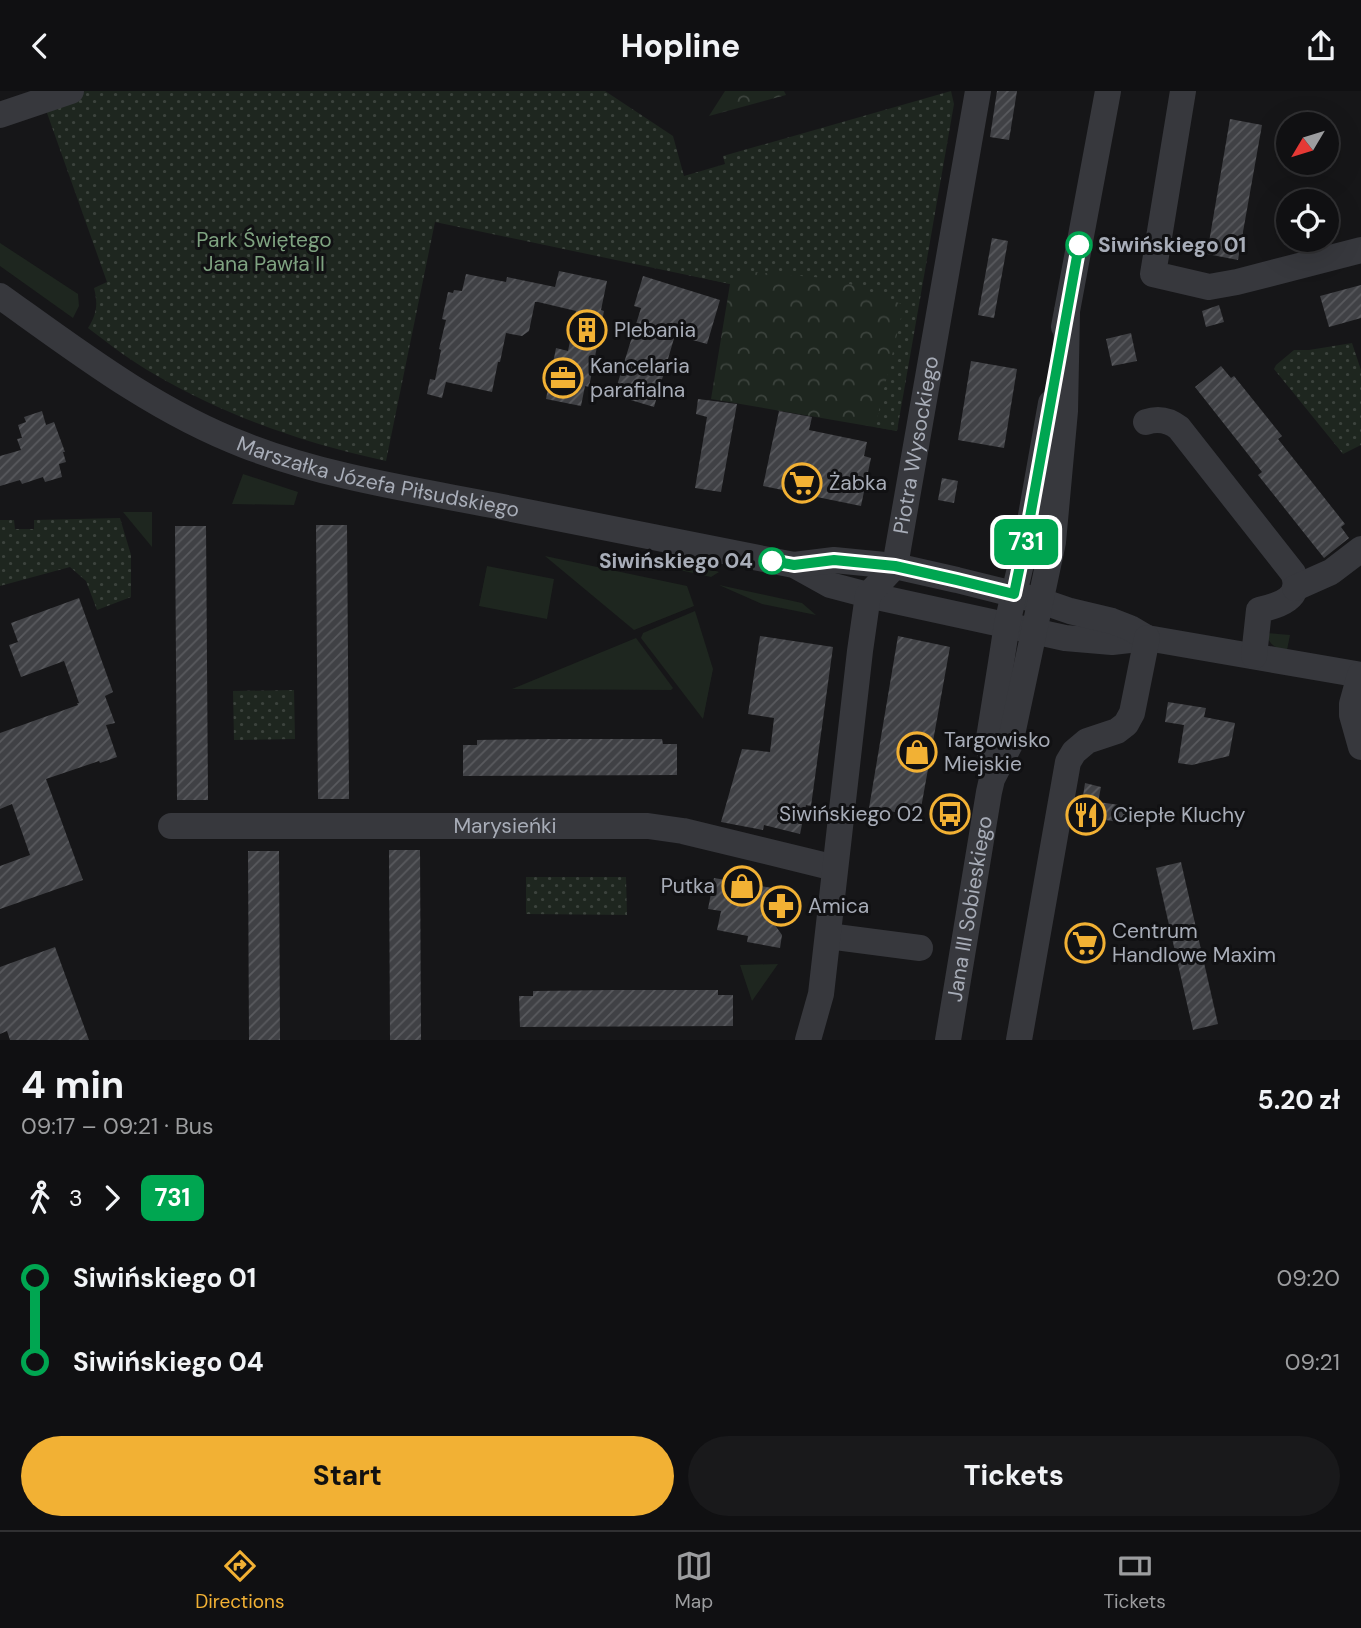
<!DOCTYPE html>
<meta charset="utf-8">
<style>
body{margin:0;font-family:"DM Sans",sans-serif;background:#19191b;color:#f1f3f6;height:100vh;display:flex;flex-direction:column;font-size:26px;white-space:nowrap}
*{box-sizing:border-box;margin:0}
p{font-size:23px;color:#9c9d9f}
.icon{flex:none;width:38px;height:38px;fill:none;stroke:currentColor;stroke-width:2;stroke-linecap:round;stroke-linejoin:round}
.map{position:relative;height:949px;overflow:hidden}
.sheet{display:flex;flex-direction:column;background:#101012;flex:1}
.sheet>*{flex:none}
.badge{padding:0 14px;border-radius:10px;font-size:24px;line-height:46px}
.needle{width:46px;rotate:232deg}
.controls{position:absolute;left:1276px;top:21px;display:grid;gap:14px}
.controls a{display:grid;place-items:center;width:63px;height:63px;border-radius:50%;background:#101012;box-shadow:0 7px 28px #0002,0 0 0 2px #303032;font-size:35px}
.map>.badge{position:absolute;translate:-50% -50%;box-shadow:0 0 0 4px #fff}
.legs{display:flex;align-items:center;gap:10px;height:77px;padding:0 21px;font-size:23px}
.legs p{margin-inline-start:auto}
.head{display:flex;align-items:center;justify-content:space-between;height:119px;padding:0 21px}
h1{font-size:38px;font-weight:700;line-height:52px}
.primary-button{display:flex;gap:14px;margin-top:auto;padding:14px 21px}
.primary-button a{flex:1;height:80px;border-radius:42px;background:#f2b134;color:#111;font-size:28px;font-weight:700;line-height:80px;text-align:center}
.primary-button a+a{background:#19191b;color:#f1f3f6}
ul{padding:0 21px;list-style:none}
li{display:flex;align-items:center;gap:24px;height:84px;font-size:26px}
li i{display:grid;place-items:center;width:10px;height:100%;margin:0 9px;background:currentColor}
li i::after{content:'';width:18px;height:18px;margin:-9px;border:5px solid;border-radius:50%;background:#101012}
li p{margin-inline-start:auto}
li:first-child i{background:linear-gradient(#0000 50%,currentColor 0)}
li:last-child i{background:linear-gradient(currentColor 50%,#0000 0)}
header{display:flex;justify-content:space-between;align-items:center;height:91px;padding:0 21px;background:#101012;font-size:32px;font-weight:700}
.dock{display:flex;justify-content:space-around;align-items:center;height:98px;border-top:2px solid #303032;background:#101012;font-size:19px;color:#9c9d9f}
.dock a{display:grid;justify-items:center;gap:4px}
.dock .selected{color:#f2b134}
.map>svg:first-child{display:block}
.green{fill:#1e261f}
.forest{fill:url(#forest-crowns)}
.park{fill:url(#park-dots)}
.building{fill:url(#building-hatch)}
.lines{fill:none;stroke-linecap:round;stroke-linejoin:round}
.minor{stroke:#37383d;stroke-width:26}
.line-1-casing{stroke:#fff;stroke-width:16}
.line-1{stroke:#00a651;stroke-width:10}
.stop-1-dot{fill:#fff;stroke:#00a651;stroke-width:3.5}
.labels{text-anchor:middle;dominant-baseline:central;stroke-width:6;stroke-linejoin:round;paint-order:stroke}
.park-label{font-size:21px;fill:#7fa381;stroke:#111113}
.stop-label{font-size:21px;font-weight:bold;fill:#a8adb8;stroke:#111113;text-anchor:start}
.poi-label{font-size:21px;fill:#a8adb8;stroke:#111113;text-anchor:start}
.street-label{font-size:21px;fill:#a8adb8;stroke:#111113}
</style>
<header><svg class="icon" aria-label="back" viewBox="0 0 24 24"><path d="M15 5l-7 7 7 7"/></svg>Hopline<svg class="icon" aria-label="share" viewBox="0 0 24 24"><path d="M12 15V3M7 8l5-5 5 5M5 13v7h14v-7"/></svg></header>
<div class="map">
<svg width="1361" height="949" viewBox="0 0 1361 949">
<defs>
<pattern id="forest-crowns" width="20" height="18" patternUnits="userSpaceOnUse" patternTransform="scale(1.75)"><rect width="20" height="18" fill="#1e261f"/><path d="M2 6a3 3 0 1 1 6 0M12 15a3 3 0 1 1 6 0" fill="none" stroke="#3c433d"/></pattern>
<pattern id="park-dots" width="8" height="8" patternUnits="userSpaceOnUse" patternTransform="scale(1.75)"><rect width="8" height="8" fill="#1e261f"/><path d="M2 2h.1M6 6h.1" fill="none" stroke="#3c433d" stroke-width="1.8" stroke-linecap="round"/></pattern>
<pattern id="building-hatch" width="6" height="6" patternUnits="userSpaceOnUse" patternTransform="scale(1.75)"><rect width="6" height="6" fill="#404145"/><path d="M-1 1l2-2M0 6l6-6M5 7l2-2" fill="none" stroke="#595a5e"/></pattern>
</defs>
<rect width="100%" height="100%" fill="#161618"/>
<g class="green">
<path d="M0,152L78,203L79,215L73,227L0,175Z"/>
<path d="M243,383L298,401L294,414L232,413Z"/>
<path d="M123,421H152V456Z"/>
<path d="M545,465L687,495L694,515L634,539Z"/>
<path d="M670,465L674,466L719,481L711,486L666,476L667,466Z"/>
<path d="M487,475L554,488L547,528L479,515Z"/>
<path d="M719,494L802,512L816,524L762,513Z"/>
<path d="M695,520L713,578L703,628L641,547L643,542Z"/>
<path d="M1266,542L1290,544L1287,559C1275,558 1269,553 1266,542Z"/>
<path d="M636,547L673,597L671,599L512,598Z"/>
<path d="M778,873L752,910L740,874Z"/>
</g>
<g class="forest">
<path d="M725,0H784L786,4L709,25Z"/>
<path d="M922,46L897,340L711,308L730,193L689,184Z"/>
</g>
<g class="park">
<path d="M85,0H605L673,45L684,85L725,73L723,65L951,0L954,13L897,340L875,336L904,214L837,188L742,180L730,193L435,131L386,370C303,352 228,326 154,283C131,270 109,253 88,237C97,223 98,213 94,197L107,191L47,22L50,11Z"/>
<path d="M1352,252L1361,279V354L1343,363L1274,278L1276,274L1294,259H1309Z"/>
<path d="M120,427L131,464V506L97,519L86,490L70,476L0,495V429H14L15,438H34V429Z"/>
<path d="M294,599L295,648L234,649L233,600Z"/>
<path d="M526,786H626L627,824L526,823Z"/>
</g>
<g class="building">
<path d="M997,0H1017L1009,49L990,46Z"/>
<path d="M1230,28L1262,34L1238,169L1207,163Z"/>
<path d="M992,147L1008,150L994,227L978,224Z"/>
<path d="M559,180L607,190L601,219L604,220L589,296L585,295L581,315L546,308L556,257L568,260L576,220L538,211H535L529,240L522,245L506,242L500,271H498L492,301L446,291L442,307L427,303L430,288L435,289L441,259L439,258L446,229L442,228L448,201L453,202L454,199L462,200L466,183L506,191L507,186L555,196Z"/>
<path d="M643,185L720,209L707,253L675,244L654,316L614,304L641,217L634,215Z"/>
<path d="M1361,194V227L1329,236L1320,205Z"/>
<path d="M1219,214L1224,231L1206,236L1202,220Z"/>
<path d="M1131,242L1137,270L1112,275L1106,248Z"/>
<path d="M971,270L1017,278L1004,357L958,349Z"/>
<path d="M1221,275L1231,287L1234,285L1282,345L1278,348L1345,433L1341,436L1349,447L1324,467L1258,384L1262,381L1195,296Z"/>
<path d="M698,308L737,313L721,401L695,397L707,326L696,323Z"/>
<path d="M42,320L46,334L54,331L65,361H63L66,371L59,373L62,386L45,391L43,386L22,393L20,389L0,395V365L21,359L17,348L22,347L18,334L26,331L24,326Z"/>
<path d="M779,320L812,326L809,339L867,351L864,365L871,367L861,415L763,395Z"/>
<path d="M942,387L958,390L954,412L938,409Z"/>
<path d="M316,434H347L349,708H318Z"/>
<path d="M175,435H206L208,709H177Z"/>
<path d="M79,507L113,601L105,605L115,632L106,634L117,666L100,672L99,670L46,688L83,789L0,818V775L30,764L12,713L0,718V642L78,614L77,612H79L64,570L21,586L9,554L18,551L11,532Z"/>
<path d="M760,545L833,556L811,715L806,714L800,743L764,734L763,739L721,731L742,658L770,661L774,627L748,623Z"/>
<path d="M898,545L950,556L921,717L904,713L903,720L895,719V721L869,717Z"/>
<path d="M1168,611L1206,617L1204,626L1235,632L1229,665L1192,674L1178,672L1184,634L1165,631Z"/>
<path d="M555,648H662L663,653H677V684L463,685V654H477V649Z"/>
<path d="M1085,692L1101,696L1098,711L1134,716L1131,733L1080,725Z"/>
<path d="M389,759H420L421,949H390Z"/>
<path d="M248,760H279L280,949H249Z"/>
<path d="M1181,771L1218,933L1193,939L1156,777Z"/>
<path d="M714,787L790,800L785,827L775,834L782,844L780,857L747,851L748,845L717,839L721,820L708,818Z"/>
<path d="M55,856L89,949H10L7,940L0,943V876Z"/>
<path d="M611,899H718V904H733V935L520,936L519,905H533V900Z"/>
</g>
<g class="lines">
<g class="minor">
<path d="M1183,0L1153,183L1209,196L1237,191L1361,159"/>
<path d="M0,24L71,0"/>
<path id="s1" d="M0,205C77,260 155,320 244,354C323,385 409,398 492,414C593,434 693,454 794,474L830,494L868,504L1065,547L1112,551L1147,547L1361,584"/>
<path d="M1064,236L1108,0"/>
<path d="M1146,331C1158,327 1169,329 1179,337L1293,482C1304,507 1278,515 1259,519L1254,565"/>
<path d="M794,474L834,469L895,475L957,489L1041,510L1070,520L1112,530L1130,537L1147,547"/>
<path d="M1295,497L1331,481L1361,458"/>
<path d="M1360,584L1352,613V624L1361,656"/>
<path d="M992,687L989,647L1001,572L1007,533L1027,447L1051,312"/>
<path id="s2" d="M171,735H648L683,740L835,777"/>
<path d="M828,845L920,857"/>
<path id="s3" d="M808,949L821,903L860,560L868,504L895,475L978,0"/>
<path id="s4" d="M948,949L989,701L992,688L1010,653L1053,451L1065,320L1067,221"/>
<path d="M1019,949L1068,671L1074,661L1087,650L1117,640L1126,633L1132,622L1147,547"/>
</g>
</g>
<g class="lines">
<g class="line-1-casing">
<path id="line-1" d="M772,470L794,474L834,469L895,475L957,489L1014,503L1030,426L1079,154"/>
</g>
<use href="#line-1" class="line-1"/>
</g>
<defs>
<g id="building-ring" transform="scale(2.0125)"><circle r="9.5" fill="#111113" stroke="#f2b134" stroke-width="1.5"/><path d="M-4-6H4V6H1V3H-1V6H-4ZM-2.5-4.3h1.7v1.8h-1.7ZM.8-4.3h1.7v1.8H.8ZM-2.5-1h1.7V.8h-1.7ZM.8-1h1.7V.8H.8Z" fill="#f2b134"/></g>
<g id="office-ring" transform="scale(2.0125)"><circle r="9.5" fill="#111113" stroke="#f2b134" stroke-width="1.5"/><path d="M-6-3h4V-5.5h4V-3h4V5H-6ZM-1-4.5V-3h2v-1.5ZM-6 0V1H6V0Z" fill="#f2b134"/></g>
<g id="supermarket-ring" transform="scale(2.0125)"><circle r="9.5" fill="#111113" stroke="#f2b134" stroke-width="1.5"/><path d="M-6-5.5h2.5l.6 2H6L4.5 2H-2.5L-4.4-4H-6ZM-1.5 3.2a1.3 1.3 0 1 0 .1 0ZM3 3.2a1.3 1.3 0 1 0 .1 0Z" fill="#f2b134"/></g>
<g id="shop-ring" transform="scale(2.0125)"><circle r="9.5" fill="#111113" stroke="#f2b134" stroke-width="1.5"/><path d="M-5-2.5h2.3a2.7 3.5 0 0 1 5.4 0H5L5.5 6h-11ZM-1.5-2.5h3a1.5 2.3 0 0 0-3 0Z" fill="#f2b134"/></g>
<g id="bus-ring" transform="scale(2.0125)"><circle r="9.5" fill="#111113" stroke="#f2b134" stroke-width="1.5"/><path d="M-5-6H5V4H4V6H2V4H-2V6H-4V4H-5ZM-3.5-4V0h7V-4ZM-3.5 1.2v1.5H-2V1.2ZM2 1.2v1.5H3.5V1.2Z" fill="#f2b134"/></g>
<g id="restaurant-ring" transform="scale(2.0125)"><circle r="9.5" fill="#111113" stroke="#f2b134" stroke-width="1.5"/><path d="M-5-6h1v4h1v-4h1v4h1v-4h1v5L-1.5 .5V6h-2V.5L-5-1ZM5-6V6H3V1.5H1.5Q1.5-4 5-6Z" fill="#f2b134"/></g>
<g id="pharmacy-ring" transform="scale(2.0125)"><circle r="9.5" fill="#111113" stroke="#f2b134" stroke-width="1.5"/><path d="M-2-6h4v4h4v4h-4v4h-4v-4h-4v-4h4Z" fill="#f2b134"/></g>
</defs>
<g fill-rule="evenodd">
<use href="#building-ring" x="587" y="239"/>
<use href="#office-ring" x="563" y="287"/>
<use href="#supermarket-ring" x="802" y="392"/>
<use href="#shop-ring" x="917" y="661"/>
<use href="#bus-ring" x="950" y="723"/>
<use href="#restaurant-ring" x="1086" y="724"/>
<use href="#shop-ring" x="742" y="795"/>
<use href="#pharmacy-ring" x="781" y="815"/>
<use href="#supermarket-ring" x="1085" y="852"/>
</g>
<g class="stop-1-dot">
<circle cx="1079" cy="154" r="12"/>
<circle cx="772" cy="470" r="12"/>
</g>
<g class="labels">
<g class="park-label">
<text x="264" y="149">Park Świętego<tspan x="264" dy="24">Jana Pawła II</tspan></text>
</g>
<g class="stop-label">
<text x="1098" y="154">Siwińskiego 01</text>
<text x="753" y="470" text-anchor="end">Siwińskiego 04</text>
</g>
<g class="poi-label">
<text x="614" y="239">Plebania</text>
<text x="590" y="275">Kancelaria<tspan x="590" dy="24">parafialna</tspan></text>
<text x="829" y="392">Żabka</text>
<text x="944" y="649">Targowisko<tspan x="944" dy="24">Miejskie</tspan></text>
<text x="923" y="723" text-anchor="end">Siwińskiego 02</text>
<text x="1113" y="724">Ciepłe Kluchy</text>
<text x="715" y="795" text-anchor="end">Putka</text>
<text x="808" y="815">Amica</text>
<text x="1112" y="840">Centrum<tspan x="1112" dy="24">Handlowe Maxim</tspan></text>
</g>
<g class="street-label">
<text stroke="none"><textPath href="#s3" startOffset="612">Piotra Wysockiego</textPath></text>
<text stroke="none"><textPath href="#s1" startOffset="425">Marszałka Józefa Piłsudskiego</textPath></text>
<text stroke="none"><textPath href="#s2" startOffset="334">Marysieńki</textPath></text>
<text stroke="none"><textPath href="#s4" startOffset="133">Jana III Sobieskiego</textPath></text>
</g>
</g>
</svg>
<div class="controls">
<a><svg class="needle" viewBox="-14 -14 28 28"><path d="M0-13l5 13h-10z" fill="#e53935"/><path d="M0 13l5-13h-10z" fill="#9c9d9f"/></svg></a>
<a><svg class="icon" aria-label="locate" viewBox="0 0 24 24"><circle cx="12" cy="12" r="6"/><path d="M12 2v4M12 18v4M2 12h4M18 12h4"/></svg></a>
</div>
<b class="badge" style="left:1026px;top:451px;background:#00a651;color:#fff">731</b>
</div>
<section class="sheet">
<div class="head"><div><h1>4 min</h1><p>09:17 – 09:21 · Bus</p></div><b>5.20 zł</b></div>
<div class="legs"><svg class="icon" aria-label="walk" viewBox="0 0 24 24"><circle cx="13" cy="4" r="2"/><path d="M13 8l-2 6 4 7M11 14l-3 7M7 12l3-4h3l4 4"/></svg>3<svg class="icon" aria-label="forward" viewBox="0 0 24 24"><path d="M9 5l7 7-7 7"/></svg><b class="badge" style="background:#00a651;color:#fff">731</b></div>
<ul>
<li><i style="color:#00a651"></i><b>Siwińskiego 01</b><p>09:20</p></li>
<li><i style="color:#00a651"></i><b>Siwińskiego 04</b><p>09:21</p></li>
</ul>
<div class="primary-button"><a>Start</a><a>Tickets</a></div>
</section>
<nav class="dock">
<a class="selected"><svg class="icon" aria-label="directions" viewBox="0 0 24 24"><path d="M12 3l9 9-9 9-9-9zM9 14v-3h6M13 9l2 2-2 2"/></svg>Directions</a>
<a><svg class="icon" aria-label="map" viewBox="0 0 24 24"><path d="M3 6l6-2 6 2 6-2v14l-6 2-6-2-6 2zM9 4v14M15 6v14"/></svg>Map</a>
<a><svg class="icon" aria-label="tickets" viewBox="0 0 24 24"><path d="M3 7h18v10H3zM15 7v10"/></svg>Tickets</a>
</nav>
